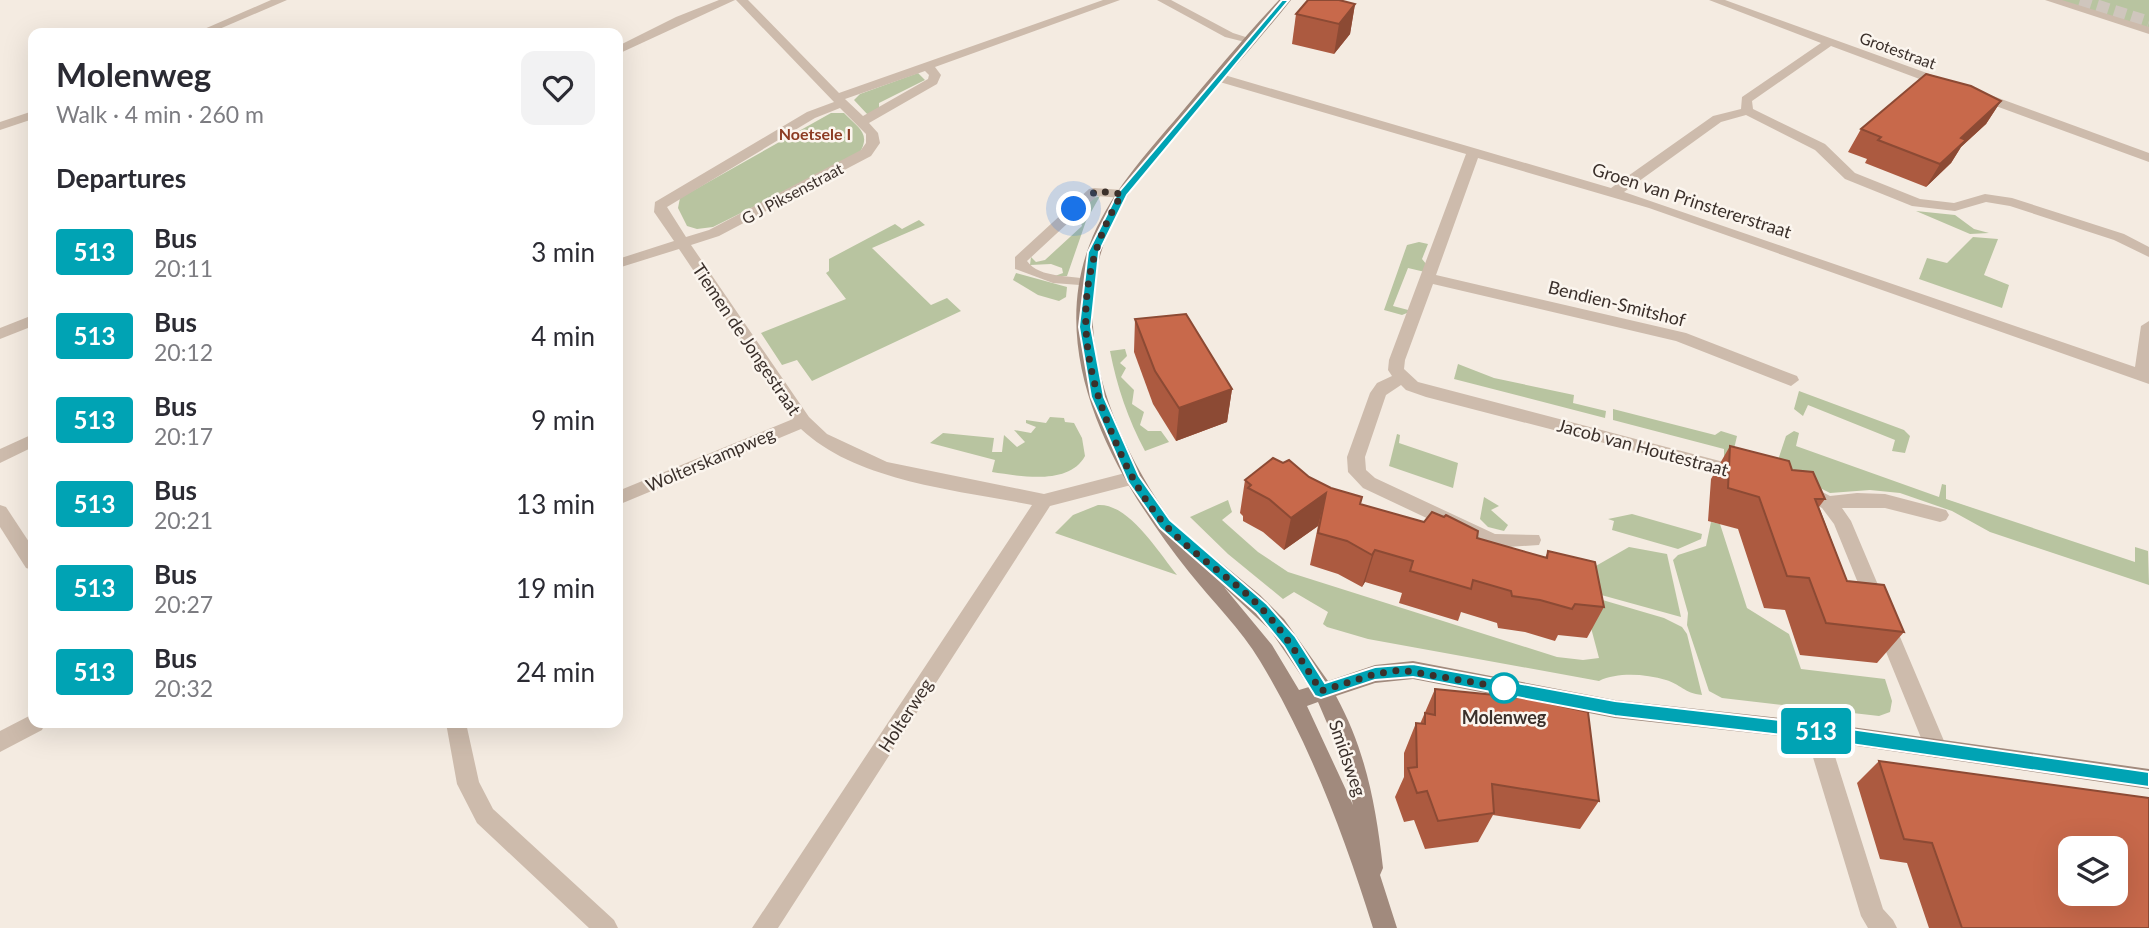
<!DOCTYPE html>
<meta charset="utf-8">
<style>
body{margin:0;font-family:Lato,sans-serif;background:#f2f2f3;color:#2b2b33;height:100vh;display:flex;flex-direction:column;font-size:26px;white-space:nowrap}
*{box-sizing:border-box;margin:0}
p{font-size:23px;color:#7c7c81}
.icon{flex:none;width:38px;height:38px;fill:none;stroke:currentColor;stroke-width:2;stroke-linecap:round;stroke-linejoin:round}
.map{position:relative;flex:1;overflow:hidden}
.details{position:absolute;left:28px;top:28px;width:595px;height:700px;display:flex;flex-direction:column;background:#fff;border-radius:14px;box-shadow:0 7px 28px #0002}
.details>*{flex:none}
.badge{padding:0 14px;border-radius:5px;font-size:24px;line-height:46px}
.fabs{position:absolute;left:2058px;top:836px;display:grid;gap:14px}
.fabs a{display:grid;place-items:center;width:70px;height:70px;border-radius:14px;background:#fff;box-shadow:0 7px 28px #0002;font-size:35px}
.you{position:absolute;width:35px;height:35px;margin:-18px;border:5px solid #fff;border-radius:50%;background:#1a73e8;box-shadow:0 0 0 10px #1a73e833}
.map>.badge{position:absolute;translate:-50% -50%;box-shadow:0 0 0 4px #fff}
h2{padding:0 28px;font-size:26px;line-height:63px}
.round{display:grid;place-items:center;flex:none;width:74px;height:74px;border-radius:14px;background:#f2f2f3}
.head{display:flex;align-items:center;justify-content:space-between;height:119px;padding:0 28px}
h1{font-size:33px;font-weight:700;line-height:52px}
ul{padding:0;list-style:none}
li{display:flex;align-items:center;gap:21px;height:84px;padding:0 28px}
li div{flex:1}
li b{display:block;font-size:26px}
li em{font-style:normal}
li .badge{min-width:77px;font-weight:700;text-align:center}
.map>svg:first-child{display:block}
.green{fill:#b8c4a0}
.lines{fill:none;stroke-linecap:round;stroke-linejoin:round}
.primary-tunnel{stroke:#cfc6bd;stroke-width:12;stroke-dasharray:12 6;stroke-linecap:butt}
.street{fill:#cdbbac;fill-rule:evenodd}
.secondary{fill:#a18a7d;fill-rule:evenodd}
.wall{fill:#ac5a40}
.shaded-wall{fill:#8c4a34}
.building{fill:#c8694b;stroke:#8c4a34;stroke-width:2;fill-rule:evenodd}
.line{fill:#00a3b4;stroke:#fff;stroke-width:2}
.walk{stroke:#3b302b;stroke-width:7;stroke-dasharray:0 12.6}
.stop-dot{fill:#fff;stroke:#00a3b4;stroke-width:3.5}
.labels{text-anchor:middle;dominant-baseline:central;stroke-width:5;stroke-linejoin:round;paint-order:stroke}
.far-street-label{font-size:16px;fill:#3b302b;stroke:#fbf5ee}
.far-neighbourhood-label{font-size:16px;font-weight:bold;fill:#8c3b22;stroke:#fbf5ee}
.street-label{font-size:18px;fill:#3b302b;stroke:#fbf5ee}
.stop-label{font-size:18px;font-weight:bold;fill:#3b302b;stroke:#fbf5ee}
</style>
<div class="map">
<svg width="2149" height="928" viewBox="0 0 2149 928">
<rect width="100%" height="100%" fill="#f4ebe1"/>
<g class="green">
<path d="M2058,0H2149V29Z"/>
<path d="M918,73L925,80L879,103V108L868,115L854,100L860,94Z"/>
<path d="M831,113H844C858,128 872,133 859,154L713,227L697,229L687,226L678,208L680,198Z"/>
<path d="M1100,196L1086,221L1067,276H1055L1063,273L1062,268L1051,264L1030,265L1031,257L1036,262L1045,260L1082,226L1078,212L1094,198Z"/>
<path d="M1916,211L1955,215L1974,229L1989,233L1970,234Z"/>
<path d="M919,220L925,225L872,248L931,305L947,298L961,311L812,381L797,360L782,365L761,333L846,299L826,273L829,271V259L895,224L902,229Z"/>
<path d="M1973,237L1998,239L1984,275L2009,285L2002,308L1919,279L1927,258L1947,263Z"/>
<path d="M1419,242L1428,244L1422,259L1427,265L1425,272L1408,268L1393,306L1412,311L1402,315L1384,310L1407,245Z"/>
<path d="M1016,273L1067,287L1066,297L1059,301L1038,295L1013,280Z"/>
<path d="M1125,349L1127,356L1120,363L1126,368L1121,377L1134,390L1132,404L1144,412L1140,425L1148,431H1161L1169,442L1145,451C1128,419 1117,387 1110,351Z"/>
<path d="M1458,364L1494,378L1574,395L1573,403L1606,411L1605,418L1454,379Z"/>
<path d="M1799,391L1904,430L1910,436L1905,453L1892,451L1895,440L1808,405L1803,416L1794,409Z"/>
<path d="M1613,409L1715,435L1721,431L1737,436L1734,449L1724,462V449L1613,420Z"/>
<path d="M1050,417L1064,418L1065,422L1074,423L1082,438L1085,456C1069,486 1019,476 992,472L995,460L930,443L943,433L994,438L992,452H1002L1004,435L1017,447L1025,442L1014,430L1031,433L1036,427L1026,423V420L1046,423Z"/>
<path d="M1794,431L1799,433L1796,446L1939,497L1942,484L1946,485V499L2135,562V547L2148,551L2149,585L1990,532L1952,511L1900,493L1870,490L1830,493L1776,466L1786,436Z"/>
<path d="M1397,434L1400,435L1399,443L1458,463L1453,488L1389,466Z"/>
<path d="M1484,497L1499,506L1491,510L1508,525L1504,531L1488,527L1480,519Z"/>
<path d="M1228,500L1232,512L1222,520L1258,552L1288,572L1557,657L1583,660L1599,658L1582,594L1664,618L1682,627L1687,634L1702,695C1684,693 1680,684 1666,680C1645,674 1618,672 1599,681L1368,639L1327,627L1323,624L1328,612L1294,592L1283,599L1228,554L1190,517Z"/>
<path d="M1098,505C1129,503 1159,553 1177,575L1055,533L1073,515Z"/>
<path d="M1632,514L1702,534L1701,539L1678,549L1612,530L1614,521L1608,519Z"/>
<path d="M1711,522L1720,524L1747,608L1789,634L1801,669L1885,679L1892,701L1890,712L1879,716L1722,698L1709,691L1687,625L1688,613L1673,560L1678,555L1706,546Z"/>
<path d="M1629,547L1667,554L1681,617L1594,593V567Z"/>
</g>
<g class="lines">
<path class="primary-tunnel" d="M2080,0L2149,22"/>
<g class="street">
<path d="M271,0H287L210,33H195Z"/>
<path d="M719,0H735L618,54V46L676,17Z"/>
<path d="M736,0H748L839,93L1103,0H1120L935,67L941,75L937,84L869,123L878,133L880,143L871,156L719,236L691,245L809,417L827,434L887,462L1044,494L1133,471L1142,478L1139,483L1050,506L778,928H752L1032,505C958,490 857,482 801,429L618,505V491L793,419L679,249L618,268V259L674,241L654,212L655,202L807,112L834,102ZM925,71L929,75L928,79L863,116L845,99ZM840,108L866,134V143L861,150L709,230L686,237L667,207L815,118Z"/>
<path d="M1157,0H1171L1233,33L1255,40L1249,43L1225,37Z"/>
<path d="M1709,0H1725L1949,81V87H1941L1831,46L1752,101L1753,109L1825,144L1855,173L1920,199L1954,203L1985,194L2012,198L2124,234L2149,247V257L2114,240L2010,206L1986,202L1955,211L1912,206L1845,179L1815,150L1746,115L1721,122L1624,192L2135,367L2141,326L2149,321V384L1649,208L1478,158L1436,275L1686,333L1797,376L1799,380L1791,386L1676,341L1433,284L1405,360L1404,369L1418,382L1739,466L1748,472L1739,478L1426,397L1406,390L1401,385L1386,395L1365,457L1366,470L1375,478L1495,534L1539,535L1541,540L1539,545L1493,548L1486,546L1363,488L1348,472L1347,457L1370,393L1377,383L1392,376L1388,370L1389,360L1466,154L1213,80V74H1221L1611,188L1713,116L1741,109L1742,97L1821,43Z"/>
<path d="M2045,0H2062L2149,27V34Z"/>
<path d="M1974,92H1982L2149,153V162L1974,98Z"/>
<path d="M33,111V119L0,130V122Z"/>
<path d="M1094,188L1122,190L1129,194L1122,198L1097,196L1027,261C1039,279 1074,275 1093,280L1095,283L1093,286L1053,283L1015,269V257L1089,189Z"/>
<path d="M33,315V326L0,339V328Z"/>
<path d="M33,434V447L0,463V449Z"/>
<path d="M1803,482L1830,496L1857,493L1885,494L1946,510L1949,515L1946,520L1940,522L1885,508H1842L1851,521L1947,748L1944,755L1936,758L1928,755L1834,524L1822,508L1797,494L1794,489L1797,484Z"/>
<path d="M0,505L6,507L33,548V570L26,568L0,527Z"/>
<path d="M33,714V723H45L42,730L0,752V731Z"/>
<path d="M1816,722L1823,724L1827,731L1883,909L1893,920L1897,928H1868L1861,916L1805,731L1809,724Z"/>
<path d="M446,723H466L479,782L493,809L614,920L618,928H589L477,823L457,784Z"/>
</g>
<path class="secondary" d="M1279,0H1291C1256,44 1217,86 1180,130C1158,156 1133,183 1117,214C1056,327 1120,457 1191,547L1203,548L1260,595L1284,619L1328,681L1375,665L1413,661L1615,700L1816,722L2149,769V789L1816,740L1615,718L1413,679L1375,683L1336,696C1366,751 1376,806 1383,868L1380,875L1397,928H1373C1344,835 1310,744 1260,661C1241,629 1212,601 1189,572C1120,485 1046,362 1089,246C1108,195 1145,155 1180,114C1212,76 1244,37 1279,0ZM1224,587L1270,630L1309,687L1299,690L1272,645ZM1318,702L1341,756L1353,805L1307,706Z"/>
</g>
<g class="wall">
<path d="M1355,4L1350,34L1334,54L1292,44L1296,14Z"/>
<path d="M2001,101L1986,124L1961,147L1951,163L1926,187L1865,163L1867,159L1848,152L1861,129Z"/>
<path d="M1135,319L1232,389L1227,422L1176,441L1153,404L1134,352Z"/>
<path d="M1730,446L1792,470L1825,499L1819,507L1847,581L1904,632L1877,663L1800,655L1785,610L1764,608L1738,529L1708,521L1711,479Z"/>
<path d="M1309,477L1360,504L1545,558L1548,551L1604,607L1587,638L1558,635L1555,641L1525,632L1498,628L1497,623L1461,612L1458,621L1399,603L1402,593L1365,582L1362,587L1338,574L1310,565L1318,526L1284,550L1263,532L1243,521V516L1240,513L1245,480Z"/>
<path d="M1435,689L1599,801L1580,829L1493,815L1478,842L1425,849L1414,820L1404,822L1395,797L1404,777V753L1416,723L1420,724Z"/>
<path d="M1879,761L2149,928H1929L1907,863L1880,859L1857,783Z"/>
</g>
<g class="shaded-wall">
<path d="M1355,4L1350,34L1334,54L1339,24Z"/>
<path d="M2001,101L1986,124L1961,147L1951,163L1926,187L1940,164L1961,138Z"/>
<path d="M1232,389L1227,422L1176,441L1179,408Z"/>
<path d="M1326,493L1318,526L1284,550L1291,518Z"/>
<path d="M1375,550L1365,582L1362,587L1372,555Z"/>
</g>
<g class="building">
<path d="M1308,0H1339L1355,4L1339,24L1296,14Z"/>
<path d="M1926,74L1971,86L2001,101L1961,138L1966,140L1940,164L1878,140L1881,137L1861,129Z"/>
<path d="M1186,314L1232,389L1179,408L1155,371L1135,319Z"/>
<path d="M1730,446L1789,461L1792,470L1813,472L1825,499H1815L1847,581L1884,585L1904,632L1826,623L1809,578L1787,576L1759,497L1728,488Z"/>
<path d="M1273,458L1283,463L1289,460L1309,477L1331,488L1362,497L1360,504L1424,522L1432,512L1444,517L1446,515L1478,531L1477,538L1547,558L1548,551L1595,562L1604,607L1575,604L1572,609L1540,600L1512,596L1511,591L1473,580L1471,589L1410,571L1413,561L1375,550L1372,555L1347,541L1318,533L1326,493L1291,518L1269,499L1248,488L1251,485L1245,480Z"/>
<path d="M1435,689L1525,698L1588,712L1599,801L1492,784L1494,813L1438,821L1427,791L1417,793L1408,768L1417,767L1416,723L1425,724V713L1435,715Z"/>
<path d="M1879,761L2149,798V928H1962L1932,843L1904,839ZM2070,849H2116V894H2070Z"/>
</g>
<path class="line" d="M1282,0H1289L1127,195L1099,252L1091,327L1104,397L1139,476L1170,520L1267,604L1295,636L1325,683L1375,667L1413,664L1615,701L1816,724L2149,772V787L1816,739L1615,716L1413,677L1375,680L1321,698L1315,696L1284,646L1257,613L1160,528L1128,482L1091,397L1079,327L1088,252L1117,194Z"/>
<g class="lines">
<path class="walk" d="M1074,209L1096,191L1122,194C1073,275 1077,354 1114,438C1126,467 1141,497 1162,521C1191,555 1232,577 1262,609C1286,634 1303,663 1321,691L1375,674L1401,670L1507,688H1504"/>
</g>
<circle class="stop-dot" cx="1504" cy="688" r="14"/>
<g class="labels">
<g class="far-street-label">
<text transform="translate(1898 50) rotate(20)">Grotestraat</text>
<text transform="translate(792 193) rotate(-28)">G J Piksenstraat</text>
</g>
<g class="far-neighbourhood-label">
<text x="815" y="133">Noetsele I</text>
</g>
<g class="street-label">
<text transform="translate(1692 200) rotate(18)">Groen van Prinstererstraat</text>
<text transform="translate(1617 303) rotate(14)">Bendien-Smitshof</text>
<text transform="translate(747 339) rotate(56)">Tiemen de Jongestraat</text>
<text transform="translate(1643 447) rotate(15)">Jacob van Houtestraat</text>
<text transform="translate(710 459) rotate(-23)">Wolterskampweg</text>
<text transform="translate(905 715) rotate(-57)">Holterweg</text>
<text transform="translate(1348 758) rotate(71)">Smidsweg</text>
</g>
<g class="stop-label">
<text x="1504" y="717">Molenweg</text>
</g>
</g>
</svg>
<div class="fabs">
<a><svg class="icon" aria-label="layers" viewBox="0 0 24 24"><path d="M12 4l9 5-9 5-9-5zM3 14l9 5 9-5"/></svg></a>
</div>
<div class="you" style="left:1074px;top:209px"></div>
<b class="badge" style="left:1816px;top:731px;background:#00a3b4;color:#fff">513</b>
<section class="details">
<div class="head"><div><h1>Molenweg</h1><p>Walk · 4 min · 260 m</p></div><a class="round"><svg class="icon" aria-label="heart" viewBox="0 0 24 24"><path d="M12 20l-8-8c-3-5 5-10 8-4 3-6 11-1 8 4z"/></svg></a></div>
<h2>Departures</h2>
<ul>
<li><span class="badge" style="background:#00a3b4;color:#fff">513</span><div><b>Bus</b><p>20:11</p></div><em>3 min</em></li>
<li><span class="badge" style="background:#00a3b4;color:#fff">513</span><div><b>Bus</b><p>20:12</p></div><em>4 min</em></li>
<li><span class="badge" style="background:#00a3b4;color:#fff">513</span><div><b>Bus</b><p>20:17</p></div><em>9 min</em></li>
<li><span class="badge" style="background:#00a3b4;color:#fff">513</span><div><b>Bus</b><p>20:21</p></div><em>13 min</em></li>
<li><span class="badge" style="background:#00a3b4;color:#fff">513</span><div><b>Bus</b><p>20:27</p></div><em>19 min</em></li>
<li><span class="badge" style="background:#00a3b4;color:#fff">513</span><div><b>Bus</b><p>20:32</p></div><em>24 min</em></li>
</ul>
</section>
</div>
